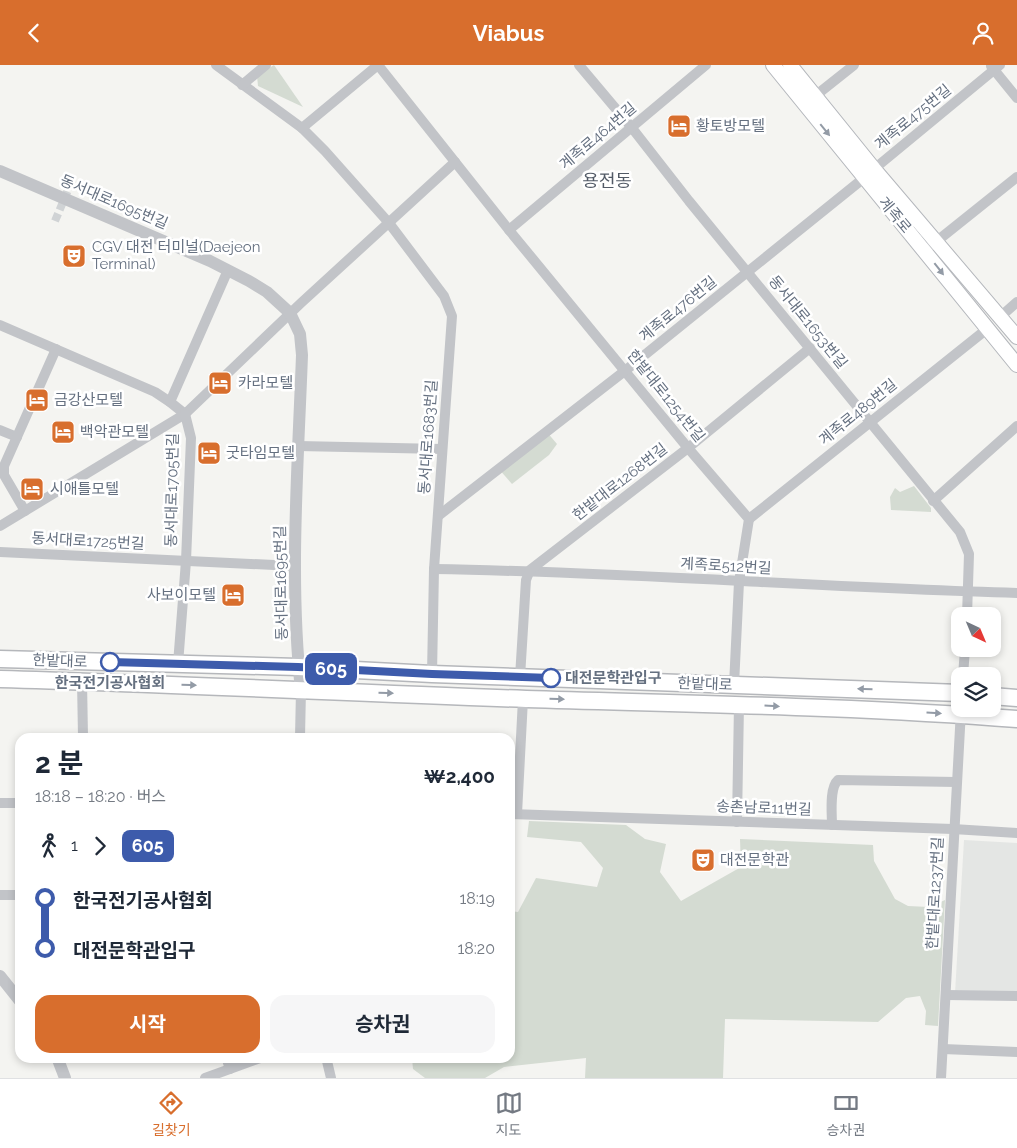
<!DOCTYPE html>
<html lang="ko">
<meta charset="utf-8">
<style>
body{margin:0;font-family:Raleway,"Noto Sans KR",sans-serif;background:#f6f6f7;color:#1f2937;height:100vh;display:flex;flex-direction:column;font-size:19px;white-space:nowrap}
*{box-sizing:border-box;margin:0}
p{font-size:16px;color:#747a83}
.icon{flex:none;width:28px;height:28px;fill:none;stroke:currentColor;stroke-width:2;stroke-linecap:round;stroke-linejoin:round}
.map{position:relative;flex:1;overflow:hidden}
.side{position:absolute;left:15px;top:668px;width:500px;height:330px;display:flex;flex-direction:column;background:#fff;border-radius:15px;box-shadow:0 2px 8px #0003}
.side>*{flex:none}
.badge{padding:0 10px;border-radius:8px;font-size:18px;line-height:32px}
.needle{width:32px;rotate:136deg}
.controls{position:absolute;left:951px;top:542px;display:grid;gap:10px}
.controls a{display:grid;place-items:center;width:50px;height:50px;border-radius:10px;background:#fff;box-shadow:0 2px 8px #0003;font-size:25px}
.map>.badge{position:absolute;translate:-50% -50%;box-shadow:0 0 0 2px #fff}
.legs{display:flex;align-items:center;gap:8px;height:55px;padding:0 20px;font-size:16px}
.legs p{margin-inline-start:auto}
.summary{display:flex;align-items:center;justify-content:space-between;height:85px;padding:0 20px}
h1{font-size:28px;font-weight:700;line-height:38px}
.button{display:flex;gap:10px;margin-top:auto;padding:10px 20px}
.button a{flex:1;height:58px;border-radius:15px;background:#d86e2d;color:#fff;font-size:20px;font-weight:700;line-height:58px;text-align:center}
.button a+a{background:#f6f6f7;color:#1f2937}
ul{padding:0 20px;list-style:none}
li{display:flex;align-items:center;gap:18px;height:50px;font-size:19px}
li i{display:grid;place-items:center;width:8px;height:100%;margin:0 6px;background:currentColor}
li i::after{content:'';width:12px;height:12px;margin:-6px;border:4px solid;border-radius:50%;background:#fff}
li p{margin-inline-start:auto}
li:first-child i{background:linear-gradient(#0000 50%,currentColor 0)}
li:last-child i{background:linear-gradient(currentColor 50%,#0000 0)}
header{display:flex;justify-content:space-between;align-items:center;height:65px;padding:0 20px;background:#d86e2d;color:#fff;font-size:22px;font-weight:700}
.dock{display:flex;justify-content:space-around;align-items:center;height:70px;border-top:1px solid #e0e1e3;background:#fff;font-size:14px;color:#747a83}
.dock a{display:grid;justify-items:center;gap:2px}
.dock .active{color:#d86e2d}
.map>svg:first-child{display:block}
.built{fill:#e4e6e4}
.green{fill:#d4dbd2}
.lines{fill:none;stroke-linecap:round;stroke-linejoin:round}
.pedestrian-tunnel{stroke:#d0d3d5;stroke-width:8;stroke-dasharray:8 4;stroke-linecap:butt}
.secondary-casing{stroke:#b4b7bc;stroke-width:16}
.primary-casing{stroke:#b5b7bb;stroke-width:19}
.minor{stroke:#c2c4c8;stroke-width:10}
.tertiary{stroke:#c2c4c8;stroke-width:12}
.secondary{stroke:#fff;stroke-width:14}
.primary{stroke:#fff;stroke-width:16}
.oneway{fill:#939ba6}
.line-1-casing{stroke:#fff;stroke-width:11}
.line-1{stroke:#3d5bab;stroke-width:8}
.stop-1-dot{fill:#fff;stroke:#3d5bab;stroke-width:2.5}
.labels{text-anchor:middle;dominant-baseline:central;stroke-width:5;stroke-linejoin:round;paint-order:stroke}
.street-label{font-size:15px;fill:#657080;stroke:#fff}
.poi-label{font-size:15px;fill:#657080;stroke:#fff;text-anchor:start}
.stop-label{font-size:15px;font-weight:bold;fill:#657080;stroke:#fff;text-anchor:start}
.quarter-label{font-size:18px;fill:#525a66;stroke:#fff}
</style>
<header><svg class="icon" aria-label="back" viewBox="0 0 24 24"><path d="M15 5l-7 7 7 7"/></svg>Viabus<svg class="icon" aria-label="person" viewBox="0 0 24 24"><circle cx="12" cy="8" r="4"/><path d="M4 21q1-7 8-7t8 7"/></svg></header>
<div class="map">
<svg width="1017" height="1013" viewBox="0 0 1017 1013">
<rect width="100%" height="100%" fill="#f4f4f1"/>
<path class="built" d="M964,775L1017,778V930L955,928Z"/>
<g class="green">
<path d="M274,0L303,42L258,21L257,11Z"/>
<path d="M546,366L557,379L549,390L512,419L498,403Z"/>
<path d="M914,421L931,443V447L891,445L890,432L895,423L900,427Z"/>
<path d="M529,756L626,760L645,774L666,779L660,807L681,836L741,802L740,774L873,780L874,796L895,834L908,841L929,842L945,835L938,961L925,960L926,946L920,931L906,933L878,957L725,954L723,1013H585L586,993L504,1002L485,1013H425L413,1004L412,993L510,992V846L518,847L536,813L597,822L603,803L581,777L527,772Z"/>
</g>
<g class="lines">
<path class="pedestrian-tunnel" d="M55,156L73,113"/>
<g class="secondary-casing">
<g id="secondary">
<path d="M773,0L1017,300"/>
<path d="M790,0L874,104L1017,272"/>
</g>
</g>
<g class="primary-casing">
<g id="primary">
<path d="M0,594L298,602L432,609L960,628"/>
<path d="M0,614C176,619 351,628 526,634C690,639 854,641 1017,654"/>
<path d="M992,631L1017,633"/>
</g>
</g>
<g class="minor">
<path d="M216,0L302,63L325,86L389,158L444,231L452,251L434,504L432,609"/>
<path d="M378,0L509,165L688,383L749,454L739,517L734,620"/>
<path d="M579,0L632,63L689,136L960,467L969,489L967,551"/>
<path d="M991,1L1017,33"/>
<path d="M242,20L266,0"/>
<path d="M810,35L854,0"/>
<path d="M302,63L378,0"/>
<path d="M874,104L1000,0"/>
<path d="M509,165L706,0"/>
<path d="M932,180L1017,112"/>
<path d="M1000,252L1017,237"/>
<path d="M0,260L155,327L170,337L185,349"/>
<path d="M170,337L228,205"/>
<path d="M0,365L17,372"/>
<path d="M298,381L442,384"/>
<path d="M933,436L1017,361"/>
<path d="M25,446L4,410V401L56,284"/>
<path d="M438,451L626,305L864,113"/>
<path d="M749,454L987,264"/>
<path d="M0,461L185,349L301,238L455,97"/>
<path d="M0,487L295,501"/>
<path d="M434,504C629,507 823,523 1017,528"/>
<path d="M178,599L186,496L191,373L185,349"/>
<path d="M963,611L965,584"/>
<path d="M520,612L526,515L530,505L688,383L810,283"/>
<path d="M82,616L83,672"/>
<path d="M300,672L301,625"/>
<path d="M0,738H20"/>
<path d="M510,749L953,764L1017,768"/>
<path d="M517,749L523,634"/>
<path d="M737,757L739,639"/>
<path d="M832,760C832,749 829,723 838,715L956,717"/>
<path d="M0,830H20"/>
<path d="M946,930L1017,931"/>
<path d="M943,984L1017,987"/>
<path d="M226,992L230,1004"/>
<path d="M326,992L331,1013"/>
<path d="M205,1013L263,992"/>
<path d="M941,1013L961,645"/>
</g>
<g class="tertiary">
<path d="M0,106L210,196L249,216L267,227L290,248L300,269L302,290C298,401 289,514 301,625"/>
<path d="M0,911L20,936"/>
<path d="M57,992L65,1013"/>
</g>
<use href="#secondary" class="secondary"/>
<use href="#primary" class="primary"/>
</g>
<defs><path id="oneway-solid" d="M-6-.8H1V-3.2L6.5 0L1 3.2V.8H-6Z" transform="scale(1.25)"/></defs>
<g class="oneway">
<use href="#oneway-solid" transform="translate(825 65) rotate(51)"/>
<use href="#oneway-solid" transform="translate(939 204) rotate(52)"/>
<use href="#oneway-solid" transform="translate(189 620) rotate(2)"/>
<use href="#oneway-solid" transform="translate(865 624) rotate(-178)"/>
<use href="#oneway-solid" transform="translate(386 628) rotate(2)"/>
<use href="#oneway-solid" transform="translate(557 634) rotate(2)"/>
<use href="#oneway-solid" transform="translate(772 641) rotate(3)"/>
<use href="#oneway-solid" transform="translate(934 648) rotate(3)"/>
</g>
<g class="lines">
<g class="line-1-casing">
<path id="line-1" d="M110,597L298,602L432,609L551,613"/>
</g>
<use href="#line-1" class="line-1"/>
</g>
<defs>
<g id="hotel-square" transform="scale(1.25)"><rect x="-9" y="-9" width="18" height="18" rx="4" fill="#d86e2d" stroke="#fff"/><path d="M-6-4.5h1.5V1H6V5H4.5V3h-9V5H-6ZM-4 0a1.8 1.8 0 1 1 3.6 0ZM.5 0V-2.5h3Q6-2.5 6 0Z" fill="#fff"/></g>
<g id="theatre-square" transform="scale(1.25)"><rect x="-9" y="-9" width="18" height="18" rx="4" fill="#d86e2d" stroke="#fff"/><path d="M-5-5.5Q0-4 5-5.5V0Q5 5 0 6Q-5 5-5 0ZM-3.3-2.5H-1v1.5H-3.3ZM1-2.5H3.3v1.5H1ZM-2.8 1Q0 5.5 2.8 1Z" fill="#fff"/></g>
</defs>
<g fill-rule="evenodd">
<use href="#hotel-square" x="679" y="61"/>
<use href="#theatre-square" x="74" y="191"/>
<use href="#hotel-square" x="220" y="318"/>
<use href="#hotel-square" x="37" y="335"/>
<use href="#hotel-square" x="63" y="367"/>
<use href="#hotel-square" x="209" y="388"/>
<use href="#hotel-square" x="32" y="424"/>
<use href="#hotel-square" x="233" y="530"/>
<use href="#theatre-square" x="703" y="795"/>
</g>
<g class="stop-1-dot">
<circle cx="110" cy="597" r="9"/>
<circle cx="551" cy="613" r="9"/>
</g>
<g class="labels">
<g class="street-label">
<text transform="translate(913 52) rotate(-39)">계족로475번길</text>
<text transform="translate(598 71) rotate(-40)">계족로464번길</text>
<text transform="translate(114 137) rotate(23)">동서대로1695번길</text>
<text transform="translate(895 150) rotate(50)">계족로</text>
<text transform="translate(678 244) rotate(-39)">계족로476번길</text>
<text transform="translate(808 257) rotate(51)">동서대로1653번길</text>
<text transform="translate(666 331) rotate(51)">한밭대로1254번길</text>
<text transform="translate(858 347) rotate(-39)">계족로489번길</text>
<text transform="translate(428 372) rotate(-86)">동서대로1683번길</text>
<text transform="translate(620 417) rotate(-38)">한밭대로1268번길</text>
<text transform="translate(172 425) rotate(-89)">동서대로1705번길</text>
<text transform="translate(88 476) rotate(3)">동서대로1725번길</text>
<text transform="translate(726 501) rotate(3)">계족로512번길</text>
<text transform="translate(281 518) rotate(-91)">동서대로1695번길</text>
<text transform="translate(60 596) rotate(2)">한밭대로</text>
<text transform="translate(705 619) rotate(2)">한밭대로</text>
<text transform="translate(764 743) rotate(2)">송촌남로11번길</text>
<text transform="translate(935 828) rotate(-87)">한밭대로1237번길</text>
</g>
<g class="poi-label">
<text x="696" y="61">황토방모텔</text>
<text x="92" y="182">CGV 대전 터미널(Daejeon<tspan x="92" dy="17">Terminal)</tspan></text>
<text x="238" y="318">카라모텔</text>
<text x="54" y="335">금강산모텔</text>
<text x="80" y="367">백악관모텔</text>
<text x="226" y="388">굿타임모텔</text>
<text x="50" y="424">시애틀모텔</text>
<text x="216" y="530" text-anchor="end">사보이모텔</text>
<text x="720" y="795">대전문학관</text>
</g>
<g class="stop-label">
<text x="565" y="613">대전문학관입구</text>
<text x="110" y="618" text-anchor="middle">한국전기공사협회</text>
</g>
<g class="quarter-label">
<text x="607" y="115">용전동</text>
</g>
</g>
</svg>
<div class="controls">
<a><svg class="needle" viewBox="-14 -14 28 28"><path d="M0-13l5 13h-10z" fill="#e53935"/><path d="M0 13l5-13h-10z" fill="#747a83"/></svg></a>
<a><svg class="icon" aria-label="layers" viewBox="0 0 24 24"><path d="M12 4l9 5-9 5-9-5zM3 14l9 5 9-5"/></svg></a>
</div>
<b class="badge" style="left:331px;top:604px;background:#3d5bab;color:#fff">605</b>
<section class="side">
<div class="summary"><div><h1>2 분</h1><p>18:18 – 18:20 · 버스</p></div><b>₩2,400</b></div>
<div class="legs"><svg class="icon" aria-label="walk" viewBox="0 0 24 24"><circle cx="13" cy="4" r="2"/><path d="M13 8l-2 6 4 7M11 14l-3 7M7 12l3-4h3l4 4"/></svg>1<svg class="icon" aria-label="forward" viewBox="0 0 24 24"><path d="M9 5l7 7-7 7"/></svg><b class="badge" style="background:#3d5bab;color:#fff">605</b></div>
<ul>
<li><i style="color:#3d5bab"></i><b>한국전기공사협회</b><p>18:19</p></li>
<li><i style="color:#3d5bab"></i><b>대전문학관입구</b><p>18:20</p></li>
</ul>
<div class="button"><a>시작</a><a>승차권</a></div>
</section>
</div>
<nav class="dock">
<a class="active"><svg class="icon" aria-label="directions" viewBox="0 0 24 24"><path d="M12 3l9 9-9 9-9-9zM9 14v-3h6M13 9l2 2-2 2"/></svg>길찾기</a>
<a><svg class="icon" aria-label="map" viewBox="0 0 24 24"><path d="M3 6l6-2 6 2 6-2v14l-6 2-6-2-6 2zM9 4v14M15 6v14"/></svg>지도</a>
<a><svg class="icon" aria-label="tickets" viewBox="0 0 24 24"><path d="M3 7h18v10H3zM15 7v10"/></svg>승차권</a>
</nav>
